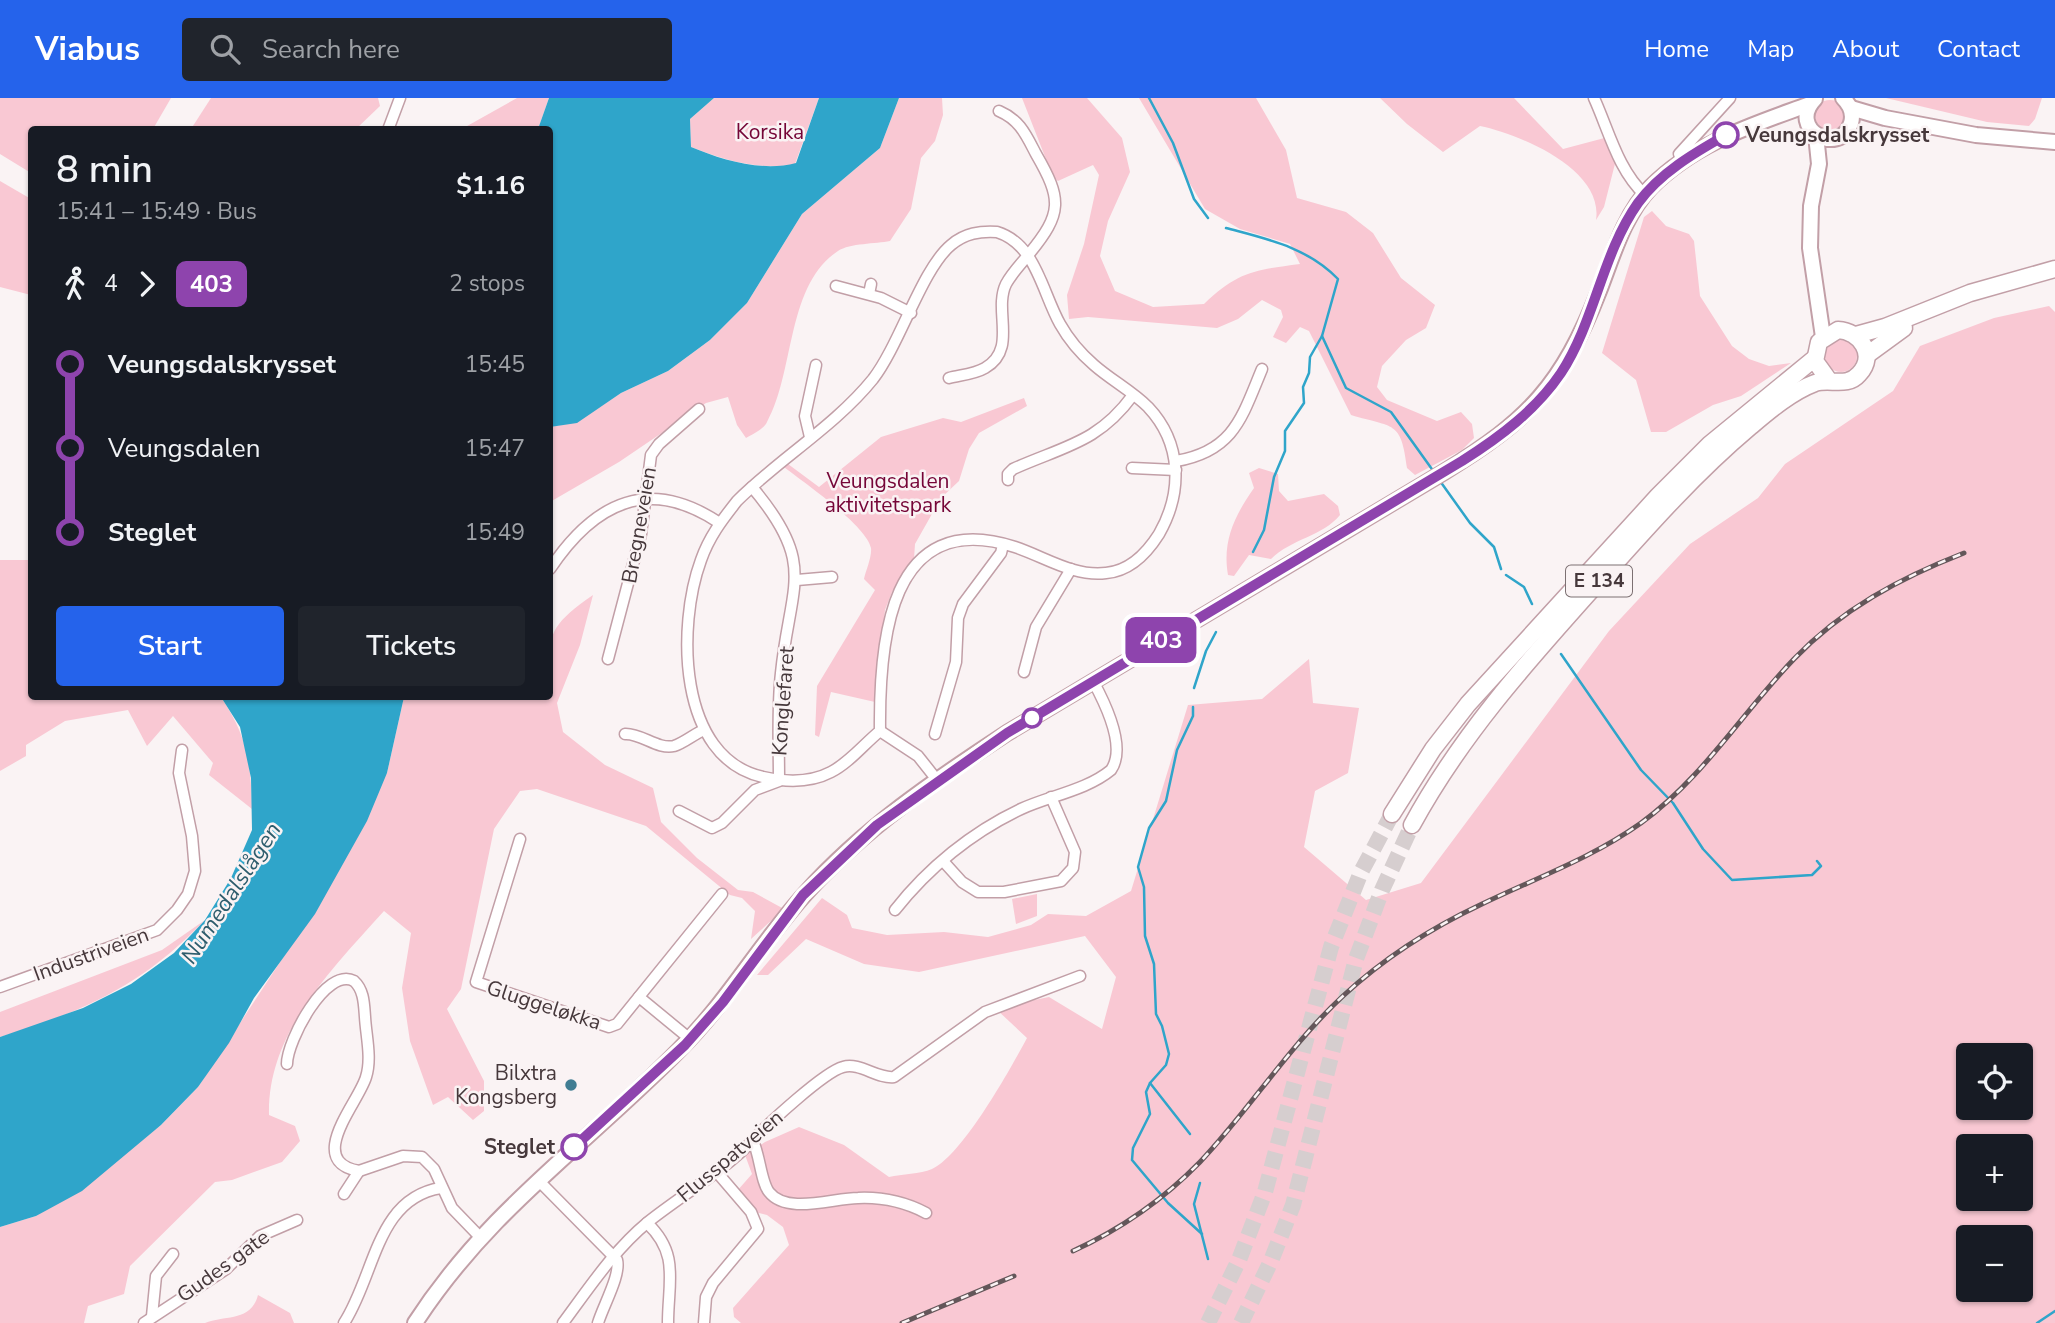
<!DOCTYPE html>
<meta charset="utf-8">
<style>
body{margin:0;font-family:"Nunito Sans",sans-serif;background:#20242c;color:#f1f3f6;height:100vh;display:flex;flex-direction:column;font-size:26px;white-space:nowrap}
*{box-sizing:border-box;margin:0}
p{font-size:23px;color:#9ea1a6}
.icon{flex:none;width:38px;height:38px;fill:none;stroke:currentColor;stroke-width:2;stroke-linecap:round;stroke-linejoin:round}
.map{position:relative;flex:1;overflow:hidden}
.drawer{position:absolute;left:28px;top:28px;width:525px;height:574px;display:flex;flex-direction:column;background:#171b24;border-radius:7px;box-shadow:0 2px 5px #0004}
.drawer>*{flex:none}
.badge{padding:0 14px;border-radius:10px;font-size:24px;line-height:46px}
.controls{position:absolute;left:1956px;top:945px;display:grid;gap:14px}
.controls a{display:grid;place-items:center;width:77px;height:77px;border-radius:7px;background:#171b24;box-shadow:0 2px 5px #0004;font-size:35px}
.map>.badge{position:absolute;translate:-50% -50%;box-shadow:0 0 0 4px #fff}
.legs{display:flex;align-items:center;gap:10px;height:77px;padding:0 28px;font-size:23px}
.legs p{margin-inline-start:auto}
.overview{display:flex;align-items:center;justify-content:space-between;height:119px;padding:0 28px}
h1{font-size:38px;font-weight:600;line-height:52px}
.action{display:flex;gap:14px;margin-top:auto;padding:14px 28px}
.action a{flex:1;height:80px;border-radius:7px;background:#2563eb;color:#fff;font-size:28px;font-weight:600;line-height:80px;text-align:center}
.action a+a{background:#20242c;color:#f1f3f6}
ul{padding:0 28px;list-style:none}
li{display:flex;align-items:center;gap:24px;height:84px;font-size:26px}
li i{display:grid;place-items:center;width:10px;height:100%;margin:0 9px;background:currentColor}
li i::after{content:'';width:18px;height:18px;margin:-9px;border:5px solid;border-radius:50%;background:#171b24}
li p{margin-inline-start:auto}
li:first-child i{background:linear-gradient(#0000 50%,currentColor 0)}
li:last-child i{background:linear-gradient(currentColor 50%,#0000 0)}
header{display:flex;align-items:center;gap:42px;box-sizing:border-box;height:98px;padding:0 35px;background:#2563eb;color:#fff}
header strong{font-size:33px}
nav{display:flex;gap:38px;margin-inline-start:auto;font-size:24px}
.search{width:490px;height:63px;background:#20242c;display:flex;align-items:center;gap:18px;box-sizing:border-box;padding:0 24px;border-radius:7px;color:#9ea1a6;font-size:26px}
.map>svg:first-child{display:block}
.green{fill:#f9c8d3;fill-rule:evenodd}
.water{fill:#2fa5ca}
.lines{fill:none;stroke-linecap:round;stroke-linejoin:round}
.stream{stroke:#2fa5ca;stroke-width:2.5}
.trunk-tunnel{stroke:#d6cecf;stroke-width:16;stroke-dasharray:16 8;stroke-linecap:butt}
.minor-casing{stroke:#c29fa7;stroke-width:13}
.secondary-casing{stroke:#c29fa7;stroke-width:18}
.trunk-casing{stroke:#c29fa7;stroke-width:19}
.minor{stroke:#fff;stroke-width:10}
.secondary{stroke:#fff;stroke-width:14}
.trunk{stroke:#fff;stroke-width:16}
.rail-casing{stroke:#64575a;stroke-width:5}
.rail{stroke:#faf3f4;stroke-width:2.5;stroke-dasharray:8;stroke-linecap:butt}
.line-1-casing{stroke:#fff;stroke-width:16}
.line-1{stroke:#8e44ad;stroke-width:10}
.stop-1-dot{fill:#fff;stroke:#8e44ad;stroke-width:3.5}
.poi-dot{fill:#407d93;stroke:#faf3f4;stroke-width:2.5}
.labels{text-anchor:middle;dominant-baseline:central;stroke-width:5;stroke-linejoin:round;paint-order:stroke}
.shield{fill:#faf3f4;stroke:#7c7072;stroke-width:2}
.shield-label{font-size:19px;font-weight:bold;fill:#46383b}
.park-label{font-size:21px;fill:#750537;stroke:#faf3f4}
.stop-label{font-size:21px;font-weight:bold;fill:#46383b;stroke:#faf3f4;text-anchor:start}
.street-label{font-size:21px;fill:#46383b;stroke:#faf3f4}
.poi-label{font-size:21px;fill:#46383b;stroke:#faf3f4;text-anchor:end}
.water-label{font-size:23px;font-style:italic;fill:#2e5d6d;stroke:#faf3f4}
</style>
<header>
<strong>Viabus</strong>
<div class="search"><svg class="icon" aria-label="search" viewBox="0 0 24 24"><circle cx="10" cy="10" r="6"/><path d="M15 15l6 6"/></svg>Search here</div>
<nav><a>Home</a><a>Map</a><a>About</a><a>Contact</a></nav>
</header>
<div class="map">
<svg width="2055" height="1225" viewBox="0 0 2055 1225">
<rect width="100%" height="100%" fill="#faf3f4"/>
<g class="green">
<path d="M0,0H171L153,31L32,32L31,75L0,56Z"/>
<path d="M211,0H378L380,8L356,31H191Z"/>
<path d="M517,0H549L538,31L460,32Z"/>
<path d="M714,0H819L795,66C761,73 723,62 691,49L690,21Z"/>
<path d="M899,0H942L943,17L935,43L921,60L911,111L890,143C876,146 850,145 838,153C786,187 795,274 767,324C764,331 753,336 746,340L737,327L728,299L706,305L619,364L550,404V329L577,324L621,295L668,273L710,242L747,205L802,116L880,50Z"/>
<path d="M1022,0H1087L1122,40L1130,74L1108,123L1100,158L1115,193L1153,209L1204,206C1238,173 1256,172 1300,166L1290,146L1240,131L1205,111L1139,0H1256L1286,52L1297,100L1346,114L1373,135L1401,180L1435,207L1426,230L1406,242L1382,268L1377,289L1387,302L1437,323L1461,314L1472,326L1474,340L1462,352L1415,377L1407,370C1401,322 1394,330 1351,317L1309,233L1300,229L1286,245L1273,239L1283,219L1281,212L1262,202L1238,221L1217,230L1088,219L1069,221L1067,197L1084,146L1099,77L1093,67L1058,83L1053,79Z"/>
<path d="M1380,0H1514L1563,51L1612,38L1619,50L1604,109L1596,122C1604,71 1519,36 1480,28L1443,54L1407,26Z"/>
<path d="M1886,0H2042L2035,21L2029,28L1987,24Z"/>
<circle cx="1830" cy="17" r="15"/>
<path d="M0,83L31,101V197L0,189Z"/>
<path d="M1652,113L1666,128L1689,136L1694,143L1700,198L1732,248L1749,261L1769,268L1791,265L1741,298L1713,307L1666,334H1651L1636,282L1602,255L1644,119Z"/>
<path d="M2049,208L2055,214V1225H741L734,1219L733,1210L789,1147L783,1129L767,1117L755,1114L737,1093L752,1076L745,1057L765,1044L799,1029L844,1047L889,1079C902,1076 920,1076 932,1071C962,1058 1011,970 1027,940L995,910L1049,899L1102,931L1116,879L1085,838L919,874L864,866L806,841L768,877H757L822,800L847,817L852,830L887,837L944,834L988,839L1031,827L1048,816L1086,818L1131,793L1188,607L1262,601L1309,561L1313,605L1359,610L1348,675L1315,693L1304,749L1366,802L1421,785L1609,533L1690,446L1758,400L1785,366L1893,293L1920,248L1994,220ZM1969,957H2021V1010H1969ZM1969,1048H2021V1101H1969ZM1969,1139H2021V1192H1969Z"/>
<circle cx="1841" cy="258" r="16"/>
<path d="M1024,300L1027,308L979,335L969,351L959,383L941,400L915,446L914,461L892,494L885,512L875,604L831,594L819,639L815,637L817,588L875,492L864,481C866,472 872,459 871,450C866,427 803,384 784,369L788,366L819,389L881,339L943,320L961,324Z"/>
<path d="M1259,370L1278,376L1279,393L1288,403L1324,396L1338,408L1340,417C1323,438 1291,441 1271,461L1249,457L1234,478L1228,477C1222,443 1235,417 1254,390L1249,375Z"/>
<path d="M0,462H31L32,598L221,599C247,638 251,664 252,711L209,677L213,665L173,618L147,648L128,612L65,623L26,647V658L0,673Z"/>
<path d="M593,497L580,547L557,605L563,634L605,667L653,690L661,724L697,760L738,792L753,794L784,811L751,841L755,813L742,800L730,797L646,728L537,691L520,693L494,731L461,891L447,911L484,983V1013L473,1022L448,999L433,1007L410,943L402,890L411,835L384,813C333,870 267,934 269,1017L295,1028L300,1043L282,1064L232,1082L215,1084L130,1168L124,1196L88,1208L84,1225H0V1129L36,1118L121,1059L161,1027L198,989L284,858L387,675L404,599L550,598C550,540 541,533 593,497Z"/>
<path d="M1037,796V818L1016,826L1012,801Z"/>
<path d="M205,822C143,887 85,913 0,939V914L162,852Z"/>
<path d="M258,1197L290,1215L294,1225H205C225,1217 251,1224 258,1197Z"/>
</g>
<g class="water">
<path d="M549,0H714L690,21L691,49C722,62 762,74 796,65L819,0H899L880,50L802,116L747,205L710,242L668,273L621,295L577,325L550,329V32L538,31Z"/>
<path d="M221,599H404L387,675L367,723L315,816L254,900L229,945L198,989L161,1027L82,1093L36,1118L0,1129V939L83,910L131,886L174,855L205,822L231,780L252,732L251,680L240,629Z"/>
</g>
<g class="lines">
<g class="stream">
<path d="M1149,0L1173,45L1194,101L1208,120"/>
<path d="M1226,130C1267,141 1307,149 1338,181L1322,238L1310,259L1309,275L1303,289L1304,305L1285,333V353L1274,379L1264,432L1253,454"/>
<path d="M1322,238L1346,290L1391,314L1434,374"/>
<path d="M1440,383L1470,425L1494,449L1501,471"/>
<path d="M1506,477L1524,489L1532,506"/>
<path d="M1561,556L1641,672L1673,705L1703,751L1732,782L1812,777L1821,768L1817,763"/>
<path d="M1194,590L1206,553L1216,534"/>
<path d="M1193,609V618L1177,652L1166,703L1149,730L1138,769L1144,789L1145,838L1154,866L1156,916L1162,928L1169,956L1166,967L1150,985L1146,994L1150,1016L1133,1050L1132,1062L1168,1105L1202,1136"/>
<path d="M1150,985L1190,1036"/>
<path d="M1200,1085L1194,1106L1208,1161"/>
<path d="M2037,1225L2055,1213"/>
</g>
<g class="trunk-tunnel">
<path d="M1208,1225L1239,1162L1265,1094L1331,849L1361,774L1392,716"/>
<path d="M1241,1225L1271,1163L1293,1107L1356,861L1382,792L1412,727"/>
</g>
<g class="minor-casing">
<g id="minor">
<path d="M1594,0C1609,33 1618,72 1645,97"/>
<path d="M388,32L400,0"/>
<path d="M1679,56L1730,0"/>
<path d="M997,134C1036,146 1042,194 1060,226C1069,242 1080,255 1094,267C1111,282 1132,293 1148,309C1182,345 1183,394 1159,436C1147,455 1130,473 1106,475C1074,479 1045,459 1015,449C888,408 879,546 880,633C864,646 849,665 831,674C810,685 785,684 763,679C677,660 677,527 701,462C709,439 722,422 737,403C779,361 835,328 873,281C900,246 922,171 951,147C965,135 980,133 997,134Z"/>
<path d="M836,188L881,200L911,215"/>
<path d="M869,196L871,186"/>
<path d="M949,280C961,277 975,276 985,270C1018,251 993,213 1006,186C1012,175 1021,166 1029,156C1063,115 1062,101 1036,56C1026,37 1020,22 999,13"/>
<path d="M810,339L805,318L816,267"/>
<path d="M1176,363C1234,353 1242,319 1262,271"/>
<path d="M1132,370L1176,372"/>
<path d="M1008,382V376L1013,371C1064,348 1098,345 1133,297"/>
<path d="M550,471C594,405 648,378 718,424"/>
<path d="M797,482L832,479"/>
<path d="M608,561L641,436L651,357L659,346L699,311"/>
<path d="M1024,574L1036,529L1071,471"/>
<path d="M880,633L918,658L937,682"/>
<path d="M625,636C641,635 658,652 674,648C684,645 694,636 704,632"/>
<path d="M935,636L956,564L958,520L963,506L1001,455L1003,447"/>
<path d="M679,713L712,730L722,725L755,692L779,683C779,647 777,610 781,575C790,486 818,467 752,389"/>
<path d="M520,741L476,884L609,929L617,926L722,796"/>
<path d="M943,763L962,784L978,794H1004L1061,783L1073,770L1075,754L1051,699"/>
<path d="M895,812C928,770 972,734 1021,711C1049,698 1087,692 1111,672C1127,649 1105,605 1093,583"/>
<path d="M0,889L157,832L177,812L188,796L195,773L192,738L179,675L182,652"/>
<path d="M639,899L690,941"/>
<path d="M287,966C287,943 326,868 354,883C364,892 364,906 365,919C366,938 372,960 366,979C359,1004 304,1063 359,1073L403,1058L422,1059L434,1071L452,1110L480,1139"/>
<path d="M753,1043C760,1058 761,1084 769,1094C787,1117 833,1100 858,1100C881,1099 905,1104 926,1115"/>
<path d="M538,1082L617,1162C621,1177 603,1208 598,1225"/>
<path d="M344,1096L359,1073"/>
<path d="M647,1125C680,1156 668,1184 668,1225"/>
<path d="M152,1218L156,1178L173,1156"/>
<path d="M144,1225L226,1171L260,1138L297,1122"/>
<path d="M344,1225C375,1178 376,1100 441,1090"/>
<path d="M563,1225C589,1190 614,1152 648,1124C679,1099 728,1070 753,1042C768,1026 824,974 843,969C860,964 877,981 894,979L985,914L1080,878"/>
<path d="M704,1225L706,1199L713,1185L758,1131L751,1114L715,1072"/>
</g>
</g>
<g class="secondary-casing">
<g id="secondary">
<path d="M1815,1C1786,31 1840,60 1851,25C1854,15 1850,7 1843,0"/>
<path d="M1851,10L1885,20L1976,37L2055,44"/>
<path d="M1816,37L1819,66L1811,108L1810,150L1823,239"/>
<path d="M415,1225C488,1112 587,1046 679,952C727,904 760,846 805,796C863,731 935,682 1007,635L1444,374C1529,322 1562,287 1599,193C1613,157 1624,117 1651,89C1696,44 1753,27 1810,6"/>
</g>
</g>
<g class="trunk-casing">
<g id="trunk">
<path d="M1856,237L1885,229L1970,195L2055,171"/>
<path d="M1867,257L1904,230"/>
<path d="M1392,716L1433,651L1468,606L1658,398L1710,346L1815,260"/>
<path d="M1412,727C1461,637 1527,564 1595,488C1644,433 1693,377 1750,329C1769,313 1791,294 1815,285C1830,280 1847,290 1859,276C1877,257 1860,233 1838,232L1819,244L1815,263L1828,281"/>
</g>
</g>
<use href="#minor" class="minor"/>
<use href="#secondary" class="secondary"/>
<use href="#trunk" class="trunk"/>
<g class="rail-casing">
<g id="rail">
<path d="M1073,1153C1121,1131 1163,1102 1200,1064C1250,1011 1289,948 1343,898C1384,860 1431,830 1482,806C1536,780 1592,760 1641,725C1703,680 1742,615 1794,561C1842,511 1900,480 1964,455"/>
<path d="M902,1225L1014,1178"/>
</g>
</g>
<use href="#rail" class="rail"/>
</g>
<g class="lines">
<g class="line-1-casing">
<path id="line-1" d="M574,1049L685,947L723,904L803,797L877,727L1007,635L1462,363C1500,339 1536,312 1561,275C1595,223 1602,156 1638,105C1660,75 1694,55 1726,37"/>
</g>
<use href="#line-1" class="line-1"/>
</g>
<g class="stop-1-dot">
<circle cx="1726" cy="37" r="12"/>
<circle cx="1032" cy="620" r="9"/>
<circle cx="574" cy="1049" r="12"/>
</g>
<circle class="poi-dot" cx="571" cy="987" r="7"/>
<g class="labels">
<rect class="shield" x="1566" y="467.5" width="66" height="31" rx="5"/>
<g class="shield-label">
<text x="1599" y="483">E 134</text>
</g>
<g class="park-label">
<text x="770" y="34">Korsika</text>
<text x="888" y="383">Veungsdalen<tspan x="888" dy="24">aktivitetspark</tspan></text>
</g>
<g class="stop-label">
<text x="1745" y="37">Veungsdalskrysset</text>
<text x="555" y="1049" text-anchor="end">Steglet</text>
</g>
<g class="street-label">
<text transform="translate(639 427) rotate(-80)">Bregneveien</text>
<text transform="translate(783 603) rotate(-86)">Konglefaret</text>
<text transform="translate(91 856) rotate(-20)">Industriveien</text>
<text transform="translate(544 907) rotate(18)">Gluggeløkka</text>
<text transform="translate(730 1058) rotate(-40)">Flusspatveien</text>
<text transform="translate(223 1168) rotate(-36)">Gudes gate</text>
</g>
<g class="poi-label">
<text x="557" y="975">Bilxtra<tspan x="557" dy="24">Kongsberg</tspan></text>
</g>
<g class="water-label">
<text transform="translate(231 795) rotate(-57)">Numedalslågen</text>
</g>
</g>
</svg>
<div class="controls">
<a><svg class="icon" aria-label="locate" viewBox="0 0 24 24"><circle cx="12" cy="12" r="6"/><path d="M12 2v4M12 18v4M2 12h4M18 12h4"/></svg></a>
<a>+</a>
<a>−</a>
</div>
<b class="badge" style="left:1161px;top:542px;background:#8e44ad;color:#fff">403</b>
<section class="drawer">
<div class="overview"><div><h1>8 min</h1><p>15:41 – 15:49 · Bus</p></div><b>$1.16</b></div>
<div class="legs"><svg class="icon" aria-label="walk" viewBox="0 0 24 24"><circle cx="13" cy="4" r="2"/><path d="M13 8l-2 6 4 7M11 14l-3 7M7 12l3-4h3l4 4"/></svg>4<svg class="icon" aria-label="forward" viewBox="0 0 24 24"><path d="M9 5l7 7-7 7"/></svg><b class="badge" style="background:#8e44ad;color:#fff">403</b><p>2 stops</p></div>
<ul>
<li><i style="color:#8e44ad"></i><b>Veungsdalskrysset</b><p>15:45</p></li>
<li><i style="color:#8e44ad"></i><span>Veungsdalen</span><p>15:47</p></li>
<li><i style="color:#8e44ad"></i><b>Steglet</b><p>15:49</p></li>
</ul>
<div class="action"><a>Start</a><a>Tickets</a></div>
</section>
</div>
